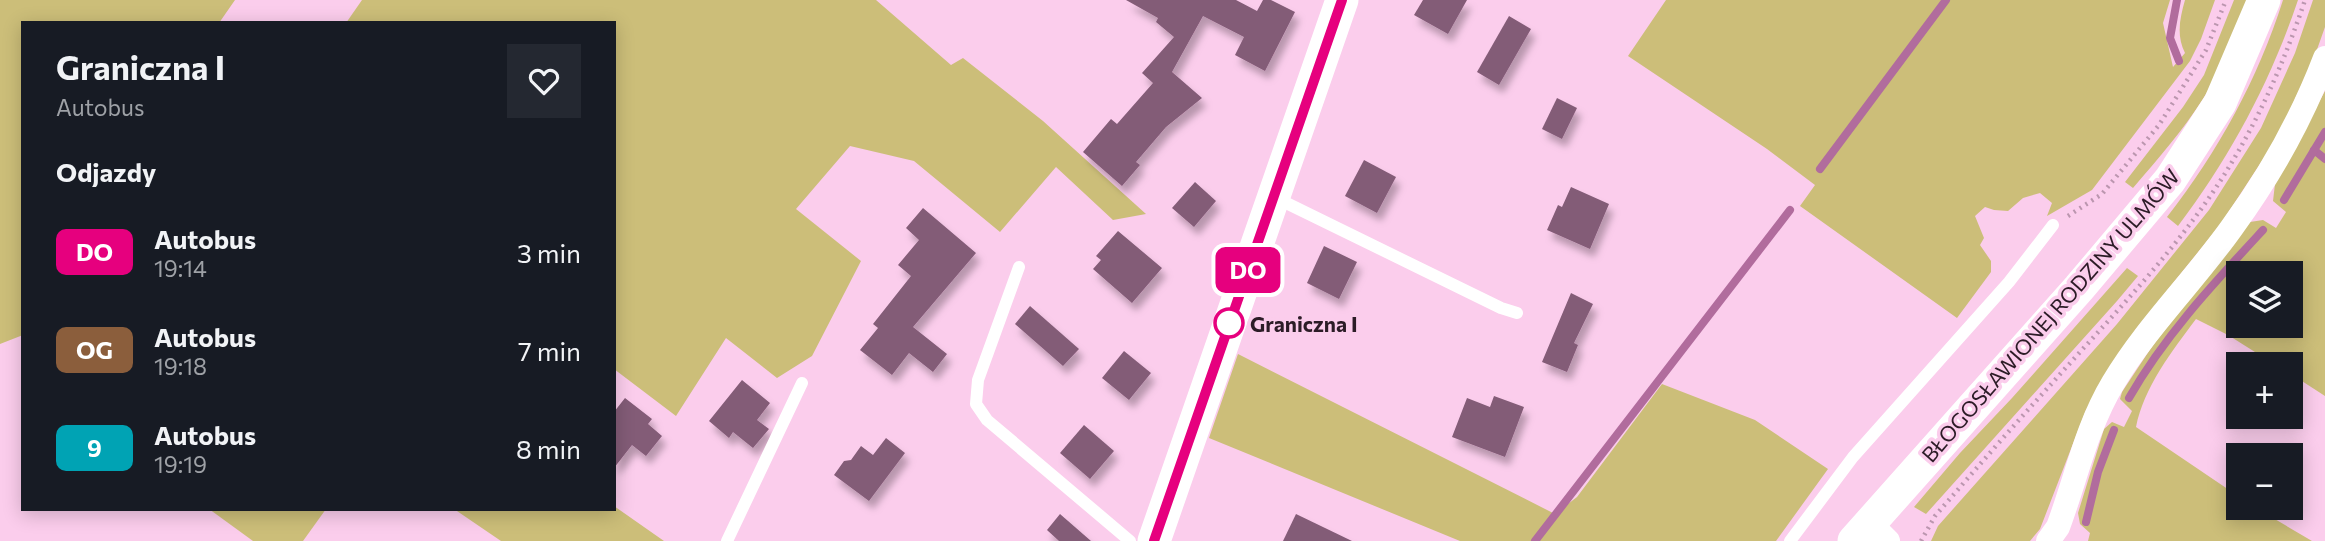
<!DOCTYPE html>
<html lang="pl">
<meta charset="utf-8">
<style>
body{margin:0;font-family:Commissioner,sans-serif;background:#242831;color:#f1f3f6;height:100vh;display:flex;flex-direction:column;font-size:26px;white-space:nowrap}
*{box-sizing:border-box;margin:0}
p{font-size:23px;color:#9ea1a6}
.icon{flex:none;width:38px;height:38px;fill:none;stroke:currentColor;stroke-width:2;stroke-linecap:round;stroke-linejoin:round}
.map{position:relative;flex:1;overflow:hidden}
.drawer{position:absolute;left:21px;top:21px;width:595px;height:490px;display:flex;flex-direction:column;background:#171b24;border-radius:0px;box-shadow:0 4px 18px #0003}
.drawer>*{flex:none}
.badge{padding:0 14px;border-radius:10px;font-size:24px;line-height:46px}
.fabs{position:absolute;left:2226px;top:261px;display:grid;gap:14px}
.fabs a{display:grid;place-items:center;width:77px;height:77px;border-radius:0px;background:#171b24;box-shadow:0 4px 18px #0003;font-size:35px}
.map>.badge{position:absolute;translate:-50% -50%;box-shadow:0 0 0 4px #fff}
h2{padding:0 35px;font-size:26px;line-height:63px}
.round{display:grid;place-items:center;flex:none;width:74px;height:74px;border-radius:0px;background:#242831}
.head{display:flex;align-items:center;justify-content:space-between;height:119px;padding:0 35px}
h1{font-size:33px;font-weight:700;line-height:52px}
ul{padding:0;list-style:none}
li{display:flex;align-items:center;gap:21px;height:98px;padding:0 35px}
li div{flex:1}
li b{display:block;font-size:26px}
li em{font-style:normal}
li .badge{min-width:77px;font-weight:700;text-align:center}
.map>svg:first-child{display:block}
.green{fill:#ccbe79;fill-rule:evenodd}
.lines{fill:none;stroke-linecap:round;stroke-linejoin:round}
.stream{stroke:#b16c9d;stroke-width:8}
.building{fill:#835b77;filter:url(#shadow)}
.path{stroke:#bb96af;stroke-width:4.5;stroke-dasharray:2 5;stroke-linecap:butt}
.lane{stroke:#fff;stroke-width:12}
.street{stroke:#fff;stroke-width:24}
.secondary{stroke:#fff;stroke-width:33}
.line-casing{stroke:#fff;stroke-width:16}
.line{stroke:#e6007e;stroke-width:10}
.stop-dot{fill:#fff;stroke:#e6007e;stroke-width:3.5}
.labels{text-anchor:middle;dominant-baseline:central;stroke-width:7;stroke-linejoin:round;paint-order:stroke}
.street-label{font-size:21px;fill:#2c1c27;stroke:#fbcdec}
.stop-label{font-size:21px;font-weight:bold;fill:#2c1c27;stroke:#fbcdec;text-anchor:start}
</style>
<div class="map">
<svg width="2325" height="541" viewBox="0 0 2325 541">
<defs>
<filter id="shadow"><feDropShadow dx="4.5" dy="8" stdDeviation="3.5" flood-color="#0004"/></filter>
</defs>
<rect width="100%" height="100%" fill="#fbcdec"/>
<g class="green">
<path d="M0,0H235L219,23H23V335L0,344Z"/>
<path d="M362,0H876L951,65L963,58L1043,121L1146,214L1113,220L1056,167L1000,232L914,161L850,146L796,209L861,261L812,356L777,378L726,338L676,416L614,369V23H346Z"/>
<path d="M1666,0H2170L2163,23L2173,67L2185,53C2176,35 2180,18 2185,0H2215L2201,39L2190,61L2092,190L2047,216L2052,203L2040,193L2023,198L2008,211L1994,210L1985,207L1975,216L1984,238L1980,245L1991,261V272L1957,318L1800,206L1815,185L1767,149L1628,56Z"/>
<path d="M2234,0H2247C2234,34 2222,68 2203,99C2183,130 2158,159 2133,188L2125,182L2183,107L2204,75Z"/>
<path d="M2283,0H2298C2270,83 2230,157 2178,226L2167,217C2218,152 2258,79 2283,0Z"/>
<path d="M2313,0H2325V27L2314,58L2277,138L2220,225L2136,329L2086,410L2040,529L2030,541H1931L1938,526L2117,324L2209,210L2261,128L2295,53Z"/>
<path d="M2325,91V396L2291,374V364H2274L2228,335L2196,319C2172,351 2144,387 2136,427L2238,496V508H2256L2312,541H2088L2090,533L2080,524L2078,513L2104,429L2112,422L2124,427L2132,411L2120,399L2122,392L2153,345L2250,222L2263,220L2276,228L2286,212L2273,201L2275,184ZM2238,273H2291V326H2238Z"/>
<path d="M2127,268L2138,276L2117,301L1926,514L1914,507L1960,453L2012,398Z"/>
<path d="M1238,354L1555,514L1577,497L1662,384L1755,420L1828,469L1776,541H1460L1209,438Z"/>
<path d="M614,506L664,541H501L454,509H614Z"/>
<path d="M209,509H326L303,541H253Z"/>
</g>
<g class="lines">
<g class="stream">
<path d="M2177,0L2170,38L2179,61"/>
<path d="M2314,150L2325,159"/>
<path d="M1820,169L1946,0"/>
<path d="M2284,200L2325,132"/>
<path d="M2129,398C2165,335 2214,283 2263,230"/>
<path d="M2086,522L2098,472L2114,430"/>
<path d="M1535,541L1790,210"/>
</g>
</g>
<g class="building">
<path d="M1126,0H1236L1257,11L1263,0H1271L1295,12L1265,71L1235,55L1244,37L1203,16L1172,72L1202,98L1166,127L1136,162L1140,165L1122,186L1083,152L1111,119L1117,124L1153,83L1142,73L1174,37L1156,22L1158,18Z"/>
<path d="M1423,0H1467L1448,34L1414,15Z"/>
<path d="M1509,16L1531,29L1499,85L1477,72Z"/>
<path d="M1557,98L1577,108L1562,139L1542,129Z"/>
<path d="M1364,160L1396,177L1377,213L1345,196Z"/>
<path d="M1195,182L1216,201L1194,227L1172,208Z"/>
<path d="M1571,187L1609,204L1590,249L1547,230L1558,205L1562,207Z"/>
<path d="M923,208L976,253L913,327L947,354L933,372L909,353L892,375L860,350L878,328L873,324L911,276L898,265L919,240L906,228Z"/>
<path d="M1118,231L1162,268L1132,303L1093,269L1101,260L1096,256Z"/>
<path d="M1324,246L1357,262L1339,299L1307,283Z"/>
<path d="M1571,293L1593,304L1574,343L1578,345L1567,372L1542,362Z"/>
<path d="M1030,306L1079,349L1063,366L1015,324Z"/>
<path d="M1124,351L1151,373L1129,400L1102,378Z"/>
<path d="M742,380L770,403L757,420L769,429L753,448L733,432L729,438L709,421Z"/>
<path d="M1494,396L1524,407L1505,457L1452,437L1467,398L1490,407Z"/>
<path d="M625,398L652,419L648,424L662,436L646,456L632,445L614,468V412Z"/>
<path d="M1084,425L1114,451L1090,479L1060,453Z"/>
<path d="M886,438L905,453L869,501L834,475L844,461L851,460L861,446L873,455Z"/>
<path d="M1060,514L1091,541H1059L1047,530Z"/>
<path d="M1296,514L1352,541H1283Z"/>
</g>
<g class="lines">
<g class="path">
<path d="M2068,216L2102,194L2159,125L2206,50L2226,0"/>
<path d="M1921,541L1935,516C1974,471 2014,425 2054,381C2110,318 2170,257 2217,186C2255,128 2283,66 2305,0"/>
</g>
<g class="lane">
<path d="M1274,197L1501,308L1517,313"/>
<path d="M1019,267L978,380L976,404L987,420L1130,541"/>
<path d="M727,541L802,383"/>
<path d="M1790,541L1853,457L2009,282L2053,225"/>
</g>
<g class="street">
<path d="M1869,522L1888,541"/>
<path d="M2048,541L2058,527C2076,479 2086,428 2113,383C2147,326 2195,280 2233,226C2271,174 2302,118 2325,58"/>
</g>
<g class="secondary">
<path d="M1154,541L1342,0"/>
<path d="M1854,541L2079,288L2170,180L2220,103L2264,0"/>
</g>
</g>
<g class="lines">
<g class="line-casing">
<path id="line" d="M1154,541L1342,0"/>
</g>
<use href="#line" class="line"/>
</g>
<circle class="stop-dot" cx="1229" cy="323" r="14"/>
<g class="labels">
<g class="street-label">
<text transform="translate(2050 315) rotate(-49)">BŁOGOSŁAWIONEJ RODZINY ULMÓW</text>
</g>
<g class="stop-label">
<text x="1250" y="323">Graniczna I</text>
</g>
</g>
</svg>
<div class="fabs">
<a><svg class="icon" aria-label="layers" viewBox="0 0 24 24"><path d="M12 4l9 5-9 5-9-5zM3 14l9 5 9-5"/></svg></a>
<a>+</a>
<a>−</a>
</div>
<b class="badge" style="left:1248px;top:270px;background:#e6007e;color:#fff">DO</b>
<section class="drawer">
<div class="head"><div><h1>Graniczna I</h1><p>Autobus</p></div><a class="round"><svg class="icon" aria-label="heart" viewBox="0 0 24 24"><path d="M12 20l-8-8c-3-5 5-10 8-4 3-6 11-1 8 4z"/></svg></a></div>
<h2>Odjazdy</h2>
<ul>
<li><span class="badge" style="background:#e6007e;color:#fff">DO</span><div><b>Autobus</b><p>19:14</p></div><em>3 min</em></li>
<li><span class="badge" style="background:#8b5e3c;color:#fff">OG</span><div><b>Autobus</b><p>19:18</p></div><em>7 min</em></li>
<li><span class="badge" style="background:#00a3b4;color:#fff">9</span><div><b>Autobus</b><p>19:19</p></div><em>8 min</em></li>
</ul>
</section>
</div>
